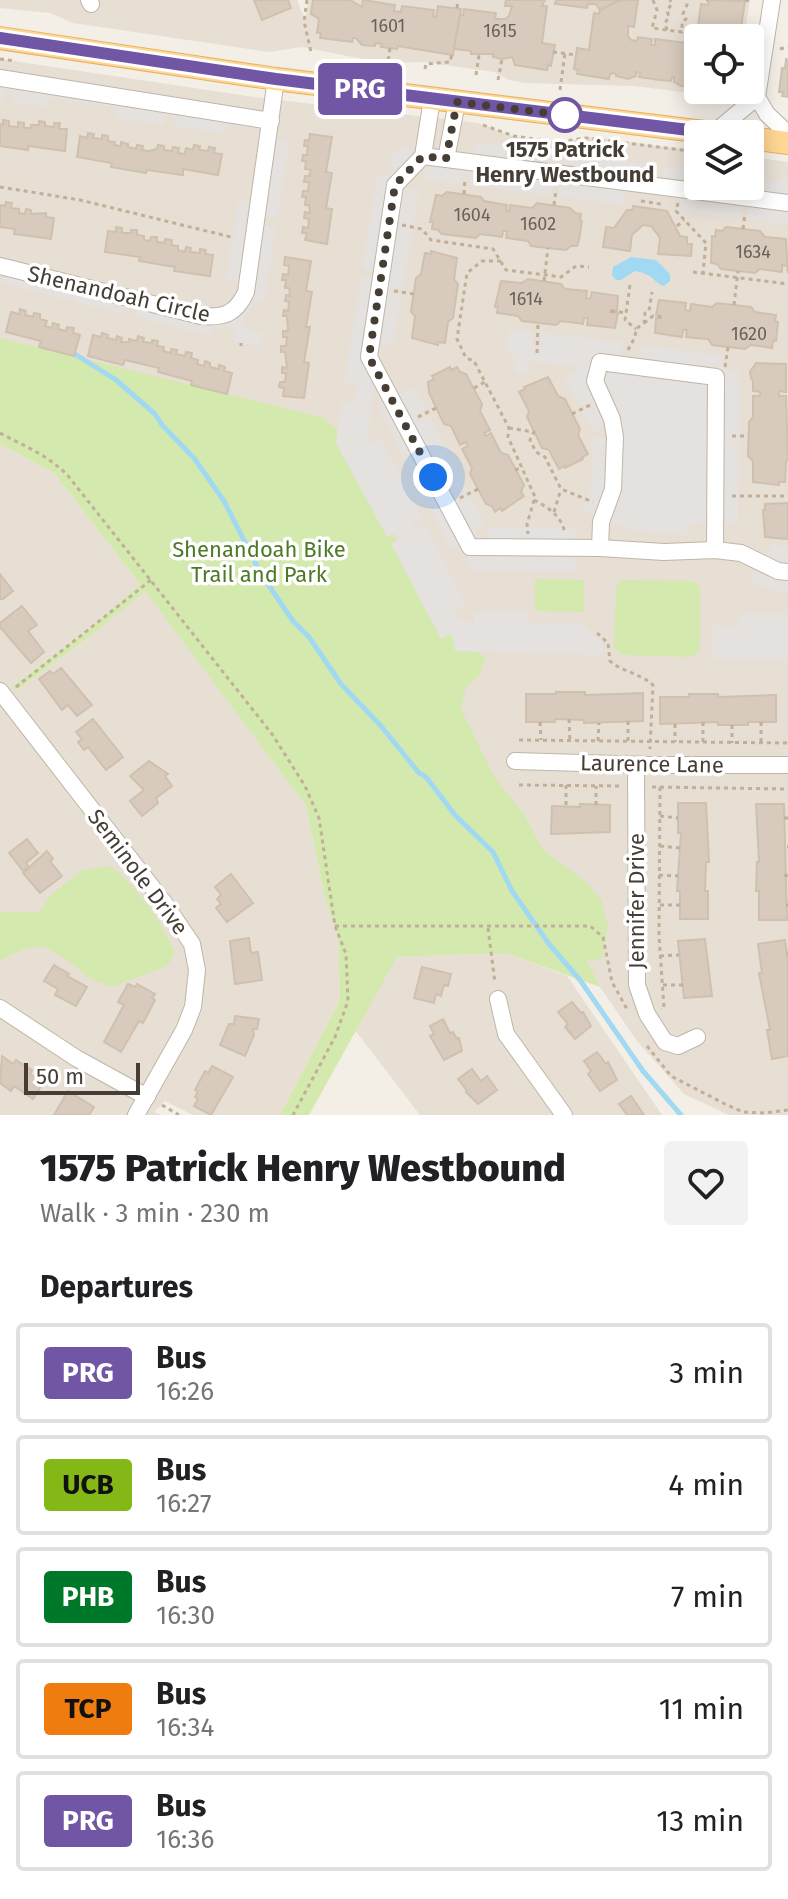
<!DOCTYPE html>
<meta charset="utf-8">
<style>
body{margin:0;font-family:"Fira Sans",sans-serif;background:#f2f2f2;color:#202124;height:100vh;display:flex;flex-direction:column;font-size:30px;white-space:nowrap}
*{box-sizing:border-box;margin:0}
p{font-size:26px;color:#757577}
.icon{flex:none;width:44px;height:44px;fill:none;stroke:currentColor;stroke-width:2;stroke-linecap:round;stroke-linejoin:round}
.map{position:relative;height:1115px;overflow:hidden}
.drawer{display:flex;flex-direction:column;background:#fff;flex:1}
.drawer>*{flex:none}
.badge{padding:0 16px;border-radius:6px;font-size:28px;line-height:52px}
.tools{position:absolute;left:684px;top:24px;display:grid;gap:16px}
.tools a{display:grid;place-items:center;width:80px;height:80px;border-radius:8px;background:#fff;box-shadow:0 4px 20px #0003;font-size:40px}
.scale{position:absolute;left:24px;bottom:20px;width:116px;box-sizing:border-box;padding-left:8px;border:4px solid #463e35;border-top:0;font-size:22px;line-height:28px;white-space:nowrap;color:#463e35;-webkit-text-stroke:6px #fff;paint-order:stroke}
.you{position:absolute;width:40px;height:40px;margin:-20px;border:6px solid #fff;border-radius:50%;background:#1a73e8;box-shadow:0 0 0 12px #1a73e833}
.map>.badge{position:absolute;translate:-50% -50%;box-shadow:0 0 0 4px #fff}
h2{padding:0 40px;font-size:30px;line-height:72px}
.round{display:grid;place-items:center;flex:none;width:84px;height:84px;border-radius:8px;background:#f2f2f2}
.summary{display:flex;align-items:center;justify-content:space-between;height:136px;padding:0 40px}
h1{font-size:38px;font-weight:800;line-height:60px}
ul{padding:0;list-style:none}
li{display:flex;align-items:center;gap:24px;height:100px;margin:0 16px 12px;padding:0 24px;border:4px solid #e0e0e0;border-radius:8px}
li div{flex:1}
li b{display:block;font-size:30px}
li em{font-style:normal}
li .badge{min-width:88px;font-weight:700;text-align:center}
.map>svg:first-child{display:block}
.residential{fill:#e7dfd4}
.green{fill:#d4e9ae}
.parking{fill:#e4e1de}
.water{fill:#a1d9f2}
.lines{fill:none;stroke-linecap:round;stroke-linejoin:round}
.stream{stroke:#a1d9f2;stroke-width:5}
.building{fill:#d8cbbe;stroke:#d0c0ae;stroke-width:2}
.minor-casing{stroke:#bfb5a8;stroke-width:18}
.major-casing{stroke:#e6b161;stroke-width:24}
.path{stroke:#c1af99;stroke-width:3;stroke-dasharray:4 4;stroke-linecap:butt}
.minor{stroke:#fff;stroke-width:16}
.major{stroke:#ffd693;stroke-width:22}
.line-casing{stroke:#fff;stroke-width:18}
.line{stroke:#7156a5;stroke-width:12}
.walk{stroke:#463e35;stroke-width:8;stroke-dasharray:0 14.4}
.stop-dot{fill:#fff;stroke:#7156a5;stroke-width:4}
.labels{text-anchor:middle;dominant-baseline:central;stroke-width:7;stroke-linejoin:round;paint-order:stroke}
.number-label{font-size:18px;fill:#6a6157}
.stop-label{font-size:22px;font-weight:bold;fill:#463e35;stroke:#fff}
.street-label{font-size:22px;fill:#463e35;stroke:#fff}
.park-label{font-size:22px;fill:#4e7927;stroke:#fff}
</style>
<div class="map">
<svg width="788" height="1115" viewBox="0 0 788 1115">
<rect width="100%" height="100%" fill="#f3eee6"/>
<g class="residential">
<path d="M0,0H297L305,20L309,0H750L744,38H698V90H737L735,99L635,86L524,83L509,80L494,72L424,62L383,63L302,47L269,52L73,23L50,13L0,8Z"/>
<path d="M0,59L261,98L478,123L512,136L561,142L592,137L698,151V186H750V157L788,162V1115H729L684,1094L637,1041L600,987L441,671L0,379Z"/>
<path d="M0,444L54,473L140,584L89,629L13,685L16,691L93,634L145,590L306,806L325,898L338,937L340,1000L280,1115H193L165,1101L154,1112L162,1115H0Z"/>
<path d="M505,953L567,976L662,1115H420L355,1030L397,957Z"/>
</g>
<g class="green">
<path d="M0,338L324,418L342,434L442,629L486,658L479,676L466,687L461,709L495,778L525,816L543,850L588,883L601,900L608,925L603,957L593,961L586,958L600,987L505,953L397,957L309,1115H280L340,1000L338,937L325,898L306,806L145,591L93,634L16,691L12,686L89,629L140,584L54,473L0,444Z"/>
<path d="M535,579L584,580V612L535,611Z"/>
<path d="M621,580L693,581L700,587V650L692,657L623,655L614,648L616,588Z"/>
<path d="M109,866C134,882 165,926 175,953L167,966L112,987L93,980L61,956L43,946L24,949L0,960V912H40L51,895L82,870Z"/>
</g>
<g class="parking">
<path d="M0,74L280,116L277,139L290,142L277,218L265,217L264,226L276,228L264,302L253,300L252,307L242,322L244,328L263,332L260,347L232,341L234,327H214L211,336L136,317L138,308L125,305L123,314L2,283L4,276L0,275V258L219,311L236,302L239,282L226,280L239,200L251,202L261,130L227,124L225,134L174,126L175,117L166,115L164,125L116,118L117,108L49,97L47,107L12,102L14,92L5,91L3,100H0Z"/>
<path d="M476,143L556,153L555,165L562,166L564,154L646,164L645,175L662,177L664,166L698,171V186H744V189L750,190L753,177L788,182V225L748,220L749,207L746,206H742L741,219L678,211L680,197L626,190L624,205L559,197V184L553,183L551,196L469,185L470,173L464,171L461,184L424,180L426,166L406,182V189L419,190L403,289L390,288V294L402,296L394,344L382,342L367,436L370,443L381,438L423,519L411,525L414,531L426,526L466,605L455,610L459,618L474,624V611H528V623L582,624L603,642V655L455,651L452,635L450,634L441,639L391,544L400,538L396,533L387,537L336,443L342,402H355L357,386L344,383L361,277L374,278L375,271L362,269L378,174L390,176L395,169L388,160L406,144L416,156H473Z"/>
<path d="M508,329L534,332L532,344L540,346L541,333L623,342L621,355L637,358L639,345L724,356L723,368L727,371L740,372L738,524L695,523L687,527L686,535L643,532L612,523L582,508L592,483L593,437L606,438L604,427L593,432L582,412L593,406L591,401L579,406L564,378L576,370V367L529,361L528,374L515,372L516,360L505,351Z"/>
<path d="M414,387L426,409L415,415L416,418L418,421L429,416L468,490L457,496L460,502L471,496L485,524L474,529L477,535L489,540L488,528H577V572L469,571L468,558L462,543L450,548L412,474L423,468L420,462L408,468L377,405Z"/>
<path d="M773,543L788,550V593L768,589L749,579Z"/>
<path d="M740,613L788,614V659H712L713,625L739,627Z"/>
</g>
<path class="water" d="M631,257L656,260L670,274V281L664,286C653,283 655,274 635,271L621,280H616L612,275L613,267Z"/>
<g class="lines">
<path class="stream" d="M70,351L116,380L155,414L162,425L194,458L224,501L261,574L293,621L309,637L341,684L381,726L419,773L426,777L455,815L493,852L512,891L549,944L580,980L643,1071L681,1115"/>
</g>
<g class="building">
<path d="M254,0H288L291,8L262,20Z"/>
<path d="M313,0H350L362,7L363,0L395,5L394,11L401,12L402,6L434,10L433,16L436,17L438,6L461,9L453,55L398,46L397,49L381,47L382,44L375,43V46L362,45L356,38H353L352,42L320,38L321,33H317L319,19L311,14Z"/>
<path d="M506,0H545L542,6H547L542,43L555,45L551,66L548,65L547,70L515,65L512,57L502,59L493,57V54H471V51L454,49L460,15H463L464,9L496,13L495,19H505L509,16L512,6H505Z"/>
<path d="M556,0H620L600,10L596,4H588L587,8L555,4Z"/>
<path d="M620,0H638L634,27L628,26V36L631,40L637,41L638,37L652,39L651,45H655V39L687,43L686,50L698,48V85L681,86L674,82V77H672L671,81L659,80L639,77L640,73L636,72V76L628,79L616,76V74L613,73L610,74L609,79L577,74L578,70L574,69L577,48L589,50L594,13L599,14L600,10Z"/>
<path d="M709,0L745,1L740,34L736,33L735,38L697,34L701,4L708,5Z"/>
<path d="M786,59L788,60V97L782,96L783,92H779L782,68H785Z"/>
<path d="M3,120L9,121V126L18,127V122L24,123V128H31V125H39V121L45,122V126L54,127V123H60L59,129H67L65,151L28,146V150L0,146V124L3,125Z"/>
<path d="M88,133L94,134L93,138L102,139V135L108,136V141L115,142L114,145L121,146V142L128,144V147L136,149L137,145L143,146L142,150L149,151L157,149L158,145L164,146V150L172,151L173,147L179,148L178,153L185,154L186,148L193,150L194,145L200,146L199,150L208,151L209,147L215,148L214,153L222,154L218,175L183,169V175L147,170L146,173L111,167L112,163L77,157L80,136L87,138Z"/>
<path d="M310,134L332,137L326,172L332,173L326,208L332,209L327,244L305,240L307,233H302L303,227L308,228L309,219L304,218L305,212L310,213L309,205H305L306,197H302L303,191H308L309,182H304L305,176H309L311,170L305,169L306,161H302L303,155H307L308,146H304L305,140L309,141Z"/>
<path d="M447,192L481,197L484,201L507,205L506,211H509L510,205L532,208L537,203L570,208L575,213L581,214L580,220L582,221L579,240L577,246H571L566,250L531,246L528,241L506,238L507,231H503L502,237L480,234L476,238L442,234L438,230L432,229L433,222H430L436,195L442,196Z"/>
<path d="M6,202L12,203L11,208L19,209V213L25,214L26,209L31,210V214L46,213V217L54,218L51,239L14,234L15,229L0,227V205L5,206Z"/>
<path d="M633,206L667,211L680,236L687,237V244H692L691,256L658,254L660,238L651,226L643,225L632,235L630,251L603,247L606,227L614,228L627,210H632Z"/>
<path d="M116,227L122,228V233H131V230H137V235L144,236V240L150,241L151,237H157V242L165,243V239L172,240L171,245L178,246V250L185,252L186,247L191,248L190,252L200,253V249L206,250L205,254L213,255L210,276L174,271L175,267L139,261L140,257L105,252L108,231L116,232Z"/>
<path d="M726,227L760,231L765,237L786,239L788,273L787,266L782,265V272L760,269L755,273L721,269L717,264L711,263L712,236L715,237L716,230L722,231Z"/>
<path d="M431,251L457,258L454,279L458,284L453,318L448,322L445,343L438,342V345L412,338L415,316L411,312L416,278L421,274L425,253L431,254Z"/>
<path d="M285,257L311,261L306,291L312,292L306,327H310L304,362L309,363L304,398L283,396L284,388L279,387L280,382H285L286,373H282V367L287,368L285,352H281V346H286L287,337H283V331H288L287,316H283L284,310L288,311L289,302L285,301L286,295L290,296L289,288H285L286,280H282L283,274L288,275L289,266L284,265Z"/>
<path d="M528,279L561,284L565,289L587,291L586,298L590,299L592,292L618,296L617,311L611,310L610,312L618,313L615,328L587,325L588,318H584L583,324L561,321L556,325L522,321L518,316L497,313L498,307H495L501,281L522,283Z"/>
<path d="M659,300L686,303L685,310L690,311L691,304L712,307L717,303L751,307L755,312L776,315L775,321L778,322L776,341H773L772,348L751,345L745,349L712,345L708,339L686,337L687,330H683L682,337L655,333L656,318H661V316L656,315Z"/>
<path d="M20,309L26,311L25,315L33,317L34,313L40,314V319L47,321L45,326L52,328L53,323L59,325L58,329L66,331L67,327L74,328L73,333L80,335L74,356L39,347L41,341L6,332L11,312L19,314Z"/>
<path d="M102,333L108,335L107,338L116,340L117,336L122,338L121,342H129V339L137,341L138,336L144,338L143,342L152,343V340L158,341L157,346L164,347L163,351L171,353V349L177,350L176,354L185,356L186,352L192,353L191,358L198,360L197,364L204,366L205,361L210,363V367L219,369V365L225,367L224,371L232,373L227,394L191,385L192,381L158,372L159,368L125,360L123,365L88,356L93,335L101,337Z"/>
<path d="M756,363L786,364V392L779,391V396H786L788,459L786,462L785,482H779V485L753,482V461L748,456L749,422L753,417V396H760V392L753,391V381L751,378L750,372Z"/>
<path d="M450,367L451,370L457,367L460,372L466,374L482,404L480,411L490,430L484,433L486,436L491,433L501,453L508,455L524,485L521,492L524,496L502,511L500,508L495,512L492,506L486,504L470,474L472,468L462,449L468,446L466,442L460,445L451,426L444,424L429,393L428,382L434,379L432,376Z"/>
<path d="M548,377L558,396L565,399L580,429L578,435L588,454L582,457L583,459L565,468L564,466L559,469L549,450L542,448L527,417L529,411L519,392L525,389L524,387Z"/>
<path d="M788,503V539L765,537L763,510H765V504Z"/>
<path d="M0,574L13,591L3,599H0Z"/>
<path d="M22,606L37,625L28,631L44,652L31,663L0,627V623Z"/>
<path d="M61,668L92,705L77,716L68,705L62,710L39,679L50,671L53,674Z"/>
<path d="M556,692H585V695L643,693V721L584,723V720L555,719V722H526V694H556Z"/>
<path d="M689,694H718V697L776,695V722H748V725H718V722L660,724V697H689Z"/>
<path d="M93,719L123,757L106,770L88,747L84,750L78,742L82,739L76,732Z"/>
<path d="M149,761L168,774L165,776L172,786L156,798L158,803L142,816L130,801L144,790L130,776Z"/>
<path d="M678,803H706L709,862H706L705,891H708V919H680V891H677L681,833H678Z"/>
<path d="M580,804L610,805V832L551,834L552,806L580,807Z"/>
<path d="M756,804H784L787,920H759V891H756L757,862H759Z"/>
<path d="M27,839L38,853L26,863L29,867L23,871L9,853Z"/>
<path d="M47,851L53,859L50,861L62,876L40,893L23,873Z"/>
<path d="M231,874L253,903L227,922L216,908L221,904L217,899L221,895L215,887Z"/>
<path d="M249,938L251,953L258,952L262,980L235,984L230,941Z"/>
<path d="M705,939L712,996L684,998L678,941Z"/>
<path d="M785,940L788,962V1056L772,1059L767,1030H770L759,973H762L758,944Z"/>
<path d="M54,965L69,974L67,976L87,987L76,1006L55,995L58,989L44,981Z"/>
<path d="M422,967L451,974L448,986L444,985L441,996L436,994L434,1003L414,998Z"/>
<path d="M128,984L135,987L137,984L155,994L152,998L155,1000L143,1023L139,1021L121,1052L104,1042L124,1005L118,1002Z"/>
<path d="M572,1002L581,1013L583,1012L591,1026L575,1039L565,1027L568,1024L558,1012Z"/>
<path d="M235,1016L259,1019L257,1029H253L254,1035L245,1056L220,1045L229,1024H234Z"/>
<path d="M443,1019L450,1033L453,1032L457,1039L459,1038L462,1051L444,1060L430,1036L434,1034L430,1026Z"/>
<path d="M597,1052L606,1064L608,1062L617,1080L600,1091L588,1074L591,1071L584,1061Z"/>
<path d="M2,1056L13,1064L16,1060L32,1070L30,1074L43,1083L33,1099L14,1086L11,1091L0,1083Z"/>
<path d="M212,1066L233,1077L211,1115L194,1106L198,1099L195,1097L198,1091L195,1090L205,1071L208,1073Z"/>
<path d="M472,1069L481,1081L487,1076L497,1090L478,1104L466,1092L467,1091L458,1079Z"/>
<path d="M68,1091L94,1107L89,1115H54Z"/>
<path d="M631,1096L644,1115H627L619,1104Z"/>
</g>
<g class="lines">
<g class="minor-casing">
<g id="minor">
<path d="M89,0L91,4"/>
<path d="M772,0L757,97L767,114L788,134"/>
<path d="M0,78L271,121"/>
<path d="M432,99L423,156L395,185L369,357L470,547L600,548L664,552L715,550L741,553L778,571L788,572"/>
<path d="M714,133L757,97"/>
<path d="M423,156L788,203"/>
<path d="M446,159L457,102"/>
<path d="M0,266L201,316C224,318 236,314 246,292L276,79"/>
<path d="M600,548L601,522L613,489L615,437L612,419L595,381L600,362L716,377L715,550"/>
<path d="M0,691L165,904L192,944L197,970L193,1007L184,1030L136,1115"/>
<path d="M515,761L650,765H788"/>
<path d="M636,765L637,985L647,1014L665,1042L678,1046L697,1037"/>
<path d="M498,999L506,1034L564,1115"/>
<path d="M0,1008L76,1058L147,1097"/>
</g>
</g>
<g class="major-casing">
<g id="major">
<path d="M0,38L276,79L720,134"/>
<path d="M750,138L788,143"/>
</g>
</g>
<g class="path">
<path d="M307,0L304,21L311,52"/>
<path d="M653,0L657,10L652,28L682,32V22L686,19L683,14L689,0"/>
<path d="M706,0H708"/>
<path d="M745,0L753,1"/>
<path d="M457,8L458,0"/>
<path d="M667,30L665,23L669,17L667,10L672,4L670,0"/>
<path d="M780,49L788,47"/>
<path d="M553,52L576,55"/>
<path d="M0,59L16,61"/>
<path d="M387,68L390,48"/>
<path d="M425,69L426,64L450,62L452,54"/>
<path d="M476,75L479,55"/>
<path d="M498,80L502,59"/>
<path d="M560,90L565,53"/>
<path d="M483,125L514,136L556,142L587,138L698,152"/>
<path d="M0,187L80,200L231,237"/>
<path d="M464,194L465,178"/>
<path d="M641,201L661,204"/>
<path d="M678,203L676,211L706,243L703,272"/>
<path d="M554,205L556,189"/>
<path d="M402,225L422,229L431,240L493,249L506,270L561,277L576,266L589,267"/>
<path d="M677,226L684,220"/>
<path d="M743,229L745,213"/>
<path d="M501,261H482L467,273L457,339L466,358L474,361L509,428L508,437L535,497L527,524L528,534"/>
<path d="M693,272L788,284"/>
<path d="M544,281L548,248"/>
<path d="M630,285L625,320L636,329"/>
<path d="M394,291L414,294"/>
<path d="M734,305L738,271"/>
<path d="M611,311L626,313"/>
<path d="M644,323L653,316L661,317"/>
<path d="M241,346V343"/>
<path d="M628,350L635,337L636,329L644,323L645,313L649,311L652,292"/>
<path d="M537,353L538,323"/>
<path d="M725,367L728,347"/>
<path d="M474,388L485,382"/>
<path d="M572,414L590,405"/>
<path d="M418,417L436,408"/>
<path d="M509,428L534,432L530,440L536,452L545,457L561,489L593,502"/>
<path d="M0,433C24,446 50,456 69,477L272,734L305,786L319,818L335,926L346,954L348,1001L335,1037L293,1115"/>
<path d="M732,436H748"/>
<path d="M515,470L523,467"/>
<path d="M732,496H788"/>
<path d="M460,498L478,489"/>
<path d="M534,500C549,508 562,516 565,534"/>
<path d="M554,512L561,489"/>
<path d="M597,633L608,643L610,661C622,672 640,673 653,685L650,749"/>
<path d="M16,687L151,580"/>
<path d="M569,719L570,741"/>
<path d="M540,722L541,740"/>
<path d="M761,722V743"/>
<path d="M675,724V742"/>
<path d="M732,725V743"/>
<path d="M519,740L788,743"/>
<path d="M598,741L599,723"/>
<path d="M628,741V721"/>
<path d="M703,742V722"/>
<path d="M519,785L620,786"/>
<path d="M566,785V806"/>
<path d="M652,787L788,789"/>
<path d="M660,787L659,936L664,1008L661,1009"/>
<path d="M596,805V786"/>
<path d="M660,816L678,818"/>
<path d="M784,818H788"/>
<path d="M660,846L680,848"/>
<path d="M787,847H788"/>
<path d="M659,875L678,876"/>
<path d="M784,875L788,876"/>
<path d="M660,905H680"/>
<path d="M786,905H788"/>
<path d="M335,926H590L603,937L612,982L628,1011"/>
<path d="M488,928L495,983"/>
<path d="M787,953H788"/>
<path d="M660,956L679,955"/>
<path d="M663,985H683"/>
<path d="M647,1046L671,1076L725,1104L743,1112L765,1113L788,1110"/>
<path d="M162,1105L179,1115"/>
</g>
<use href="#minor" class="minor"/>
<use href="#major" class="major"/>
</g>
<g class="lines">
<g class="line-casing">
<path id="line" d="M0,38L276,79L721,134"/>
</g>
<use href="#line" class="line"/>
<path class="walk" d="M433,477L369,357L395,185L423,156L446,159L457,102L565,115"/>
</g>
<circle class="stop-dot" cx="565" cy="115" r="16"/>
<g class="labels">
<g class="number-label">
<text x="388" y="26">1601</text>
<text x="500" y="31">1615</text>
<text x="472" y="215">1604</text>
<text x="538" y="224">1602</text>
<text x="753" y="252">1634</text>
<text x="526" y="299">1614</text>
<text x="749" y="334">1620</text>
</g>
<g class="stop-label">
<text x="565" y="149">1575 Patrick<tspan x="565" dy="25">Henry Westbound</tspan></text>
</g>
<g class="street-label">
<text transform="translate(119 294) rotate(13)">Shenandoah Circle</text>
<text transform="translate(652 764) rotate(1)">Laurence Lane</text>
<text transform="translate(138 872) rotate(53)">Seminole Drive</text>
<text transform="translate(636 901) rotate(-90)">Jennifer Drive</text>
</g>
<g class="park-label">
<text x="259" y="549">Shenandoah Bike<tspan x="259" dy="25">Trail and Park</tspan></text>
</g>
</g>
</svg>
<div class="tools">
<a><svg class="icon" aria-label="locate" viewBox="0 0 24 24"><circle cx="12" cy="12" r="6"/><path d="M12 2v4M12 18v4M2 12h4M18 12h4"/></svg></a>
<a><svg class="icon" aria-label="layers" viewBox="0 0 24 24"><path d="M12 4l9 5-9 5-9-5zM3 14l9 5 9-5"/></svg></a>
</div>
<div class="scale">50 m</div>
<div class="you" style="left:433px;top:477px"></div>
<b class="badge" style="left:360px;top:89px;background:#7156a5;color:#fff">PRG</b>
</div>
<section class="drawer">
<div class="summary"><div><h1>1575 Patrick Henry Westbound</h1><p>Walk · 3 min · 230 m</p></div><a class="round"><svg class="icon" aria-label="heart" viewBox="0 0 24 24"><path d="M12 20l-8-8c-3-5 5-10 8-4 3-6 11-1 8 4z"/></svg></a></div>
<h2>Departures</h2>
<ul>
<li><span class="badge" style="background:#7156a5;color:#fff">PRG</span><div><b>Bus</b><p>16:26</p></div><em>3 min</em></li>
<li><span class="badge" style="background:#84b817;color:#111">UCB</span><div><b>Bus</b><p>16:27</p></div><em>4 min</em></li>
<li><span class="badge" style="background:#00782a;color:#fff">PHB</span><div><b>Bus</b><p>16:30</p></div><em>7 min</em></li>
<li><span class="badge" style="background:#ee7c0e;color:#111">TCP</span><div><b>Bus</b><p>16:34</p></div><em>11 min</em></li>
<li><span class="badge" style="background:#7156a5;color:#fff">PRG</span><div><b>Bus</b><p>16:36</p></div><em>13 min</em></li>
</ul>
</section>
